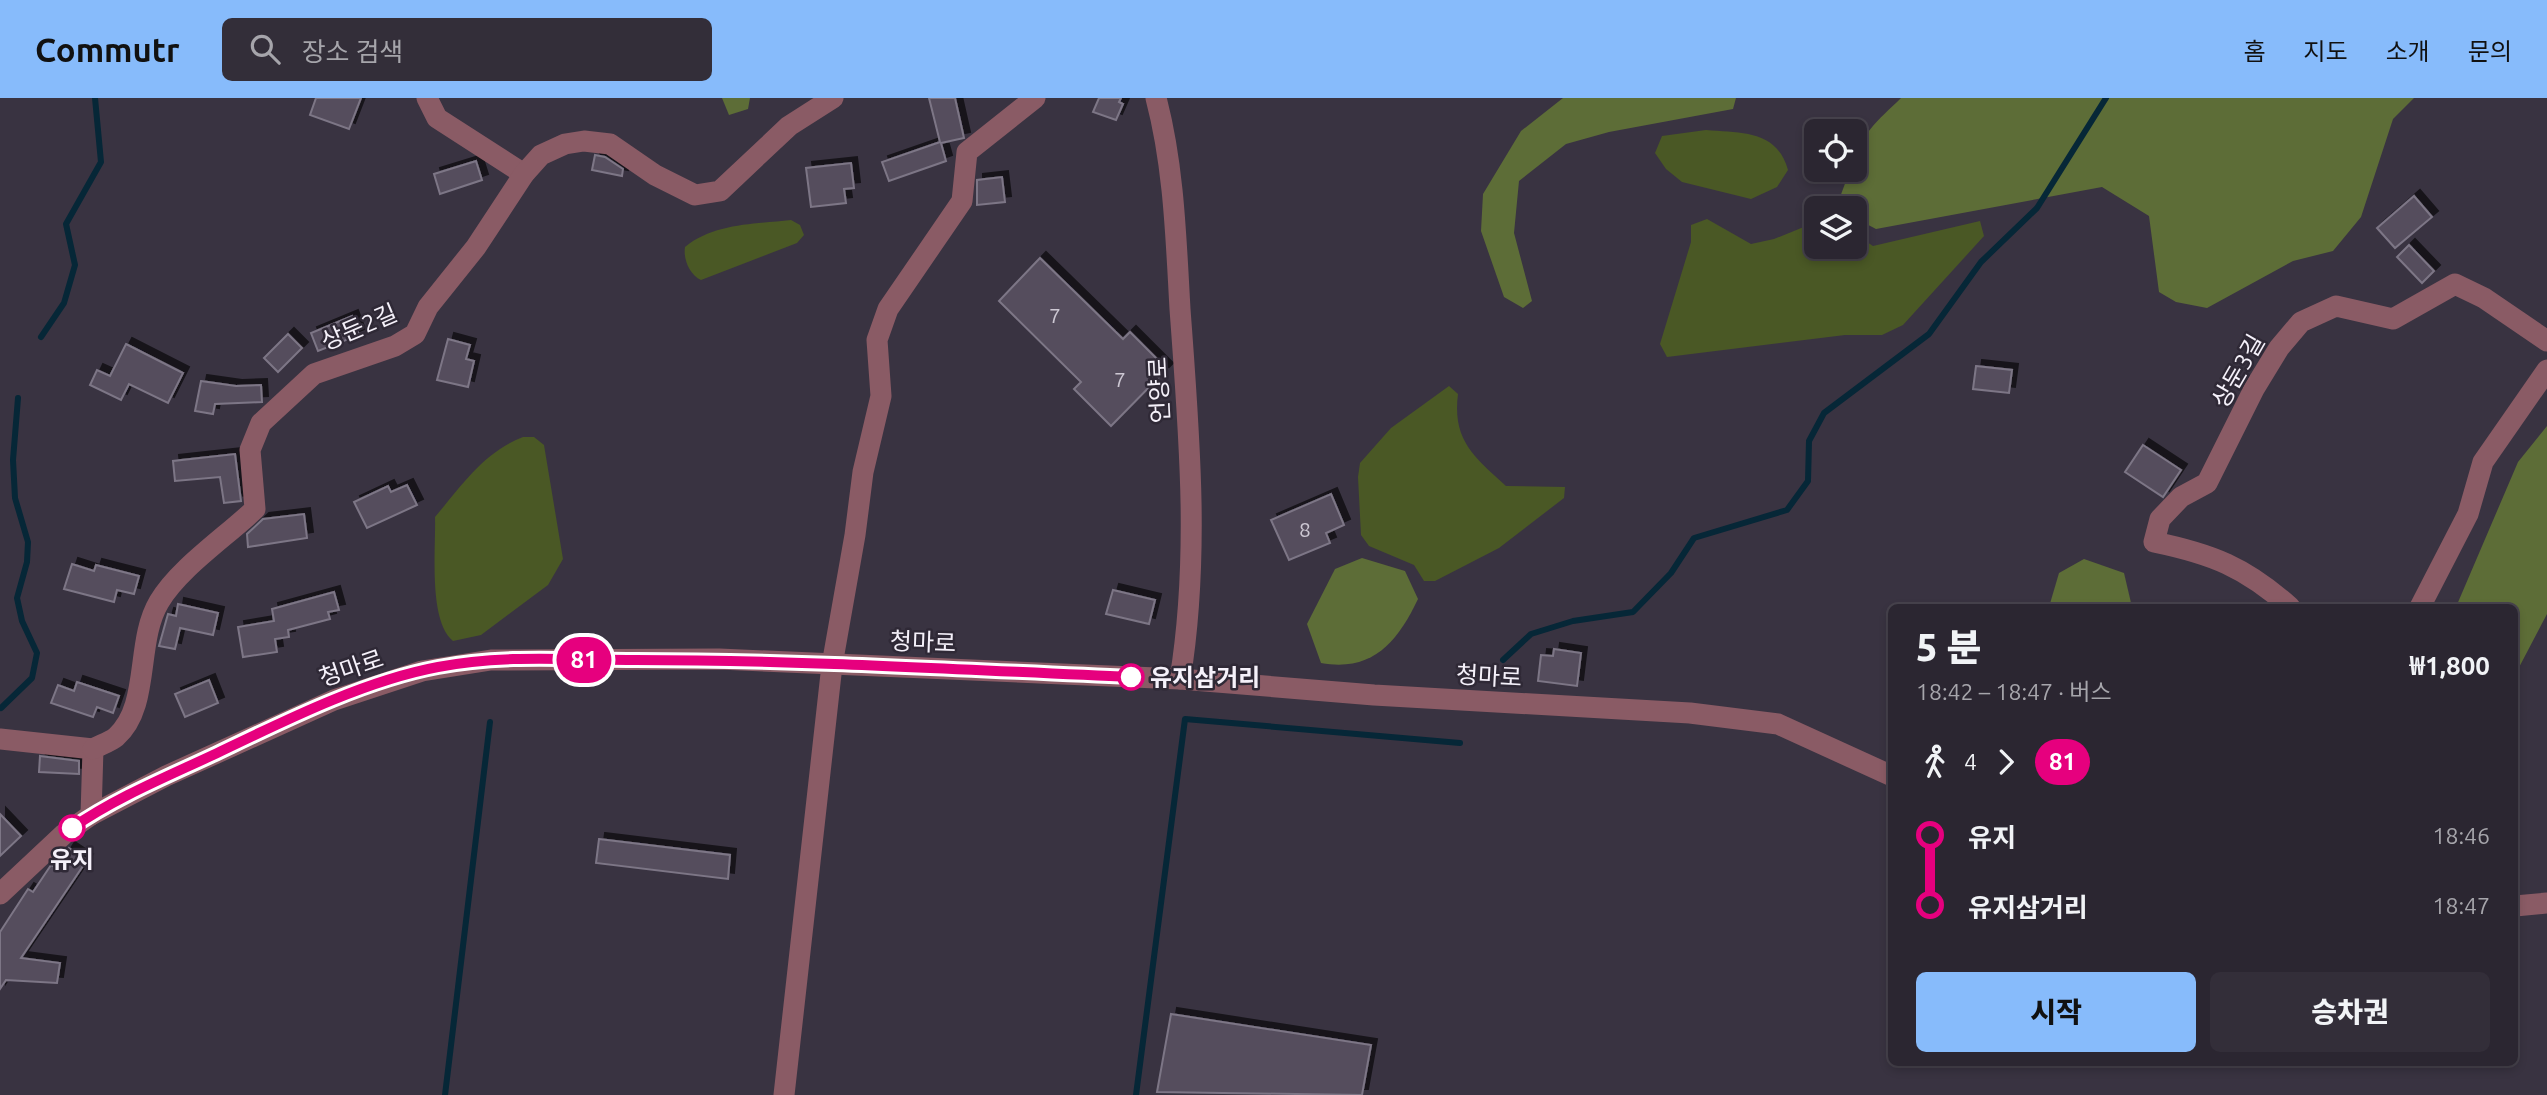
<!DOCTYPE html>
<html lang="ko">
<meta charset="utf-8">
<style>
body{margin:0;font-family:Ubuntu,"Noto Sans KR",sans-serif;background:#332e39;color:#f1f3f6;height:100vh;display:flex;flex-direction:column;font-size:26px;white-space:nowrap}
*{box-sizing:border-box;margin:0}
p{font-size:23px;color:#a6a5ab}
.icon{flex:none;width:38px;height:38px;fill:none;stroke:currentColor;stroke-width:2;stroke-linecap:round;stroke-linejoin:round}
.map{position:relative;flex:1;overflow:hidden}
.sheet{position:absolute;left:1888px;top:506px;width:630px;height:462px;display:flex;flex-direction:column;background:#2b2631;border-radius:10px;box-shadow:0 4px 10px #0003,0 0 0 2px #47434d}
.sheet>*{flex:none}
.badge{padding:0 14px;border-radius:23px;font-size:24px;line-height:46px}
.tools{position:absolute;left:1804px;top:21px;display:grid;gap:14px}
.tools a{display:grid;place-items:center;width:63px;height:63px;border-radius:10px;background:#2b2631;box-shadow:0 4px 10px #0003,0 0 0 2px #47434d;font-size:35px}
.map>.badge{position:absolute;translate:-50% -50%;box-shadow:0 0 0 4px #fff}
.legs{display:flex;align-items:center;gap:10px;height:77px;padding:0 28px;font-size:23px}
.legs p{margin-inline-start:auto}
.summary{display:flex;align-items:center;justify-content:space-between;height:119px;padding:0 28px}
h1{font-size:38px;font-weight:800;line-height:52px}
.action{display:flex;gap:14px;margin-top:auto;padding:14px 28px}
.action a{flex:1;height:80px;border-radius:10px;background:#87bbfb;color:#111;font-size:28px;font-weight:800;line-height:80px;text-align:center}
.action a+a{background:#332e39;color:#f1f3f6}
ul{padding:0 28px;list-style:none}
li{display:flex;align-items:center;gap:24px;height:70px;font-size:26px}
li i{display:grid;place-items:center;width:10px;height:100%;margin:0 9px;background:currentColor}
li i::after{content:'';width:18px;height:18px;margin:-9px;border:5px solid;border-radius:50%;background:#2b2631}
li p{margin-inline-start:auto}
li:first-child i{background:linear-gradient(#0000 50%,currentColor 0)}
li:last-child i{background:linear-gradient(currentColor 50%,#0000 0)}
header{display:flex;align-items:center;gap:42px;box-sizing:border-box;height:98px;padding:0 35px;background:#87bbfb;color:#111}
header strong{font-size:33px}
nav{display:flex;gap:38px;margin-inline-start:auto;font-size:24px}
.search{width:490px;height:63px;background:#332e39;display:flex;align-items:center;gap:18px;box-sizing:border-box;padding:0 24px;border-radius:10px;color:#a6a5ab;font-size:26px}
.map>svg:first-child{display:block}
.green{fill:#4a5825}
.forest{fill:#5d6d37}
.lines{fill:none;stroke-linecap:round;stroke-linejoin:round}
.stream{stroke:#062737;stroke-width:6}
.building{fill:#554e5d;stroke:#7d7686;stroke-width:2;filter:url(#shadow)}
.minor{stroke:#8a5b65;stroke-width:21}
.line-1-casing{stroke:#fff;stroke-width:16}
.line-1{stroke:#e6007e;stroke-width:10}
.stop-1-dot{fill:#fff;stroke:#e6007e;stroke-width:3.5}
.labels{text-anchor:middle;dominant-baseline:central;stroke-width:5;stroke-linejoin:round;paint-order:stroke}
.number-label{font-size:21px;fill:#cdc8d3}
.street-label{font-size:24px;fill:#f5f1fa;stroke:#2f2936}
.stop-label{font-size:24px;font-weight:bold;fill:#f5f1fa;stroke:#2f2936;text-anchor:start}
</style>
<header>
<strong>Commutr</strong>
<div class="search"><svg class="icon" aria-label="search" viewBox="0 0 24 24"><circle cx="10" cy="10" r="6"/><path d="M15 15l6 6"/></svg>장소 검색</div>
<nav><a>홈</a><a>지도</a><a>소개</a><a>문의</a></nav>
</header>
<div class="map">
<svg width="2547" height="997" viewBox="0 0 2547 997">
<defs>
<filter id="shadow"><feDropShadow dx="6" dy="-6" stdDeviation="0" flood-color="#0009"/></filter>
</defs>
<rect width="100%" height="100%" fill="#393341"/>
<g class="green">
<path d="M1706,32C1742,35 1777,32 1788,72L1777,89L1751,101L1682,84L1666,71L1655,55L1662,38Z"/>
<path d="M1707,121L1751,146L1774,141L1816,124V149H1855V136L1873,148L1980,123L1984,138L1903,227L1882,237H1845L1667,259L1660,246L1691,144V127Z"/>
<path d="M791,122L800,127L804,137L797,145L701,182C690,177 683,162 685,149C714,125 756,126 791,122Z"/>
<path d="M1449,288L1458,296C1452,343 1475,359 1506,388L1565,389L1564,400L1499,450L1435,483H1424L1414,467L1369,448L1361,437L1358,379L1360,365L1391,330Z"/>
<path d="M523,339H534L544,347L563,461L548,487L481,537L453,543C428,523 436,450 435,419C462,387 484,354 523,339Z"/>
</g>
<g class="forest">
<path d="M722,0H750L748,11L729,17Z"/>
<path d="M1563,0H1736L1733,11L1609,34L1566,46L1519,83L1514,135L1532,203L1523,210L1504,199L1481,133L1483,96L1521,33Z"/>
<path d="M1901,0H2414L2393,21L2361,119L2333,153L2293,163L2207,210L2176,204L2159,194L2149,118L2102,89L1876,131L1855,120V110H1836L1850,72H1855C1855,39 1880,21 1901,0Z"/>
<path d="M2547,328V516L2515,577V509H2456L2518,364Z"/>
<path d="M1362,460L1405,473L1418,501C1397,545 1372,574 1321,565L1307,526L1335,471Z"/>
<path d="M2084,461L2124,475L2132,509H2049L2059,475Z"/>
</g>
<g class="lines">
<g class="stream">
<path d="M41,239L64,205L75,167L66,126L101,64L95,0"/>
<path d="M1503,562L1531,536L1573,523L1633,514L1671,475L1694,440L1787,412L1808,383L1809,343L1824,315L1929,236L1981,164L2037,110L2106,0"/>
<path d="M1,610L32,580L37,555L22,523L17,500L27,464L28,444L15,400L13,362L18,300"/>
<path d="M445,997L490,624"/>
<path d="M1136,997L1185,621L1460,645"/>
</g>
</g>
<g class="building">
<path d="M316,0H361L349,31L310,17Z"/>
<path d="M929,0H955L964,40L941,45L946,63L889,83L882,64L940,44Z"/>
<path d="M1099,0H1121L1119,4L1123,6L1116,22L1093,14Z"/>
<path d="M595,57L605,59L623,71L622,78L592,72Z"/>
<path d="M476,63L482,82L440,96L434,76Z"/>
<path d="M851,65L854,90L844,91L846,105L811,109L806,70Z"/>
<path d="M1002,79L1005,104L977,107V82Z"/>
<path d="M2414,98L2432,119L2395,150L2377,130Z"/>
<path d="M2409,147L2434,173L2422,185L2397,159Z"/>
<path d="M1040,160L1123,241L1130,234L1167,271L1111,328L1074,291L1081,284L999,203Z"/>
<path d="M352,218L359,237L318,253L311,235Z"/>
<path d="M288,236L302,250L278,274L264,260Z"/>
<path d="M448,241L470,247L466,261L474,263L468,289L437,282Z"/>
<path d="M126,246L183,275L168,305L129,286L121,302L90,287L97,272L110,278Z"/>
<path d="M1976,268L2012,272L2009,295L1973,291Z"/>
<path d="M201,283L236,288L261,287L262,304L215,306L213,316L195,313Z"/>
<path d="M2143,347L2181,372L2163,399L2125,374Z"/>
<path d="M235,356L241,403L224,405L220,379L175,383L173,363Z"/>
<path d="M407,387L417,407L367,430L354,404L388,388L391,394Z"/>
<path d="M1331,396L1344,427L1326,435L1330,445L1289,462L1271,422Z"/>
<path d="M304,416L307,440L248,449L247,436L263,421Z"/>
<path d="M72,466L94,473L96,467L139,478L134,496L117,492L114,504L64,491Z"/>
<path d="M1113,492L1155,502L1149,526L1106,516Z"/>
<path d="M334,494L339,512L328,514L330,521L288,532L289,539L275,541L277,554L243,559L238,529L274,523L272,511Z"/>
<path d="M178,506L218,515L213,537L180,530L175,551L159,548L168,516L176,518Z"/>
<path d="M1554,551L1581,555L1577,588L1538,583L1541,557L1553,558Z"/>
<path d="M209,582L218,605L185,619L175,596Z"/>
<path d="M77,584L119,598L113,615L97,609L93,619L51,605L58,587L74,593Z"/>
<path d="M40,658L79,663V676L39,674Z"/>
<path d="M0,716L21,738L0,758Z"/>
<path d="M599,741L730,757L728,781L596,765Z"/>
<path d="M69,750L87,762L21,860L60,865L57,885L6,882L0,891V834L28,791L33,794L51,767L56,770Z"/>
<path d="M1171,916L1371,947L1362,997L1157,994Z"/>
</g>
<g class="lines">
<g class="minor">
<path d="M427,0L437,20L524,76"/>
<path d="M1156,0C1174,68 1176,141 1180,211C1189,334 1200,458 1180,581"/>
<path d="M2290,509C2245,469 2212,456 2154,444L2160,421L2181,399L2207,385L2254,291L2279,250L2301,224L2336,208L2393,221L2455,186L2484,200L2547,243"/>
<path d="M2420,509L2468,416L2483,364L2547,272"/>
<path d="M0,641L93,651L91,717"/>
<path d="M93,651C100,647 110,644 116,639C151,608 135,544 159,504C179,470 227,438 255,411L250,352L261,325L314,276L395,248L415,236L428,209L476,149L524,76L541,57L565,46L584,43L610,46L655,77L695,97L720,93L789,28L833,0"/>
<path d="M0,796L64,736L91,717L166,678L334,602L422,573L491,562L719,561L1180,581L1374,597L1690,615L1778,626L1892,678"/>
<path d="M2515,808L2547,805"/>
<path d="M784,997L832,567L855,437L863,374L881,298L877,242L888,211L962,103L967,54L1035,0"/>
</g>
</g>
<g class="lines">
<g class="line-1-casing">
<path id="line-1" d="M72,730C115,700 166,679 213,657C282,624 363,583 438,569C503,556 571,562 636,562C801,562 966,572 1131,579"/>
</g>
<use href="#line-1" class="line-1"/>
</g>
<g class="stop-1-dot">
<circle cx="1131" cy="579" r="12"/>
<circle cx="72" cy="730" r="12"/>
</g>
<g class="labels">
<g class="number-label">
<text x="1055" y="217">7</text>
<text x="1120" y="281">7</text>
<text x="1305" y="431">8</text>
</g>
<g class="street-label">
<text transform="translate(359 229) rotate(-23)">상둔2길</text>
<text transform="translate(2238 273) rotate(-60)">상둔3길</text>
<text transform="translate(1159 292) rotate(-93)">언양로</text>
<text transform="translate(923 544) rotate(2)">청마로</text>
<text transform="translate(351 570) rotate(-19)">청마로</text>
<text transform="translate(1489 578) rotate(3)">청마로</text>
</g>
<g class="stop-label">
<text x="1150" y="579">유지삼거리</text>
<text x="72" y="761" text-anchor="middle">유지</text>
</g>
</g>
</svg>
<div class="tools">
<a><svg class="icon" aria-label="locate" viewBox="0 0 24 24"><circle cx="12" cy="12" r="6"/><path d="M12 2v4M12 18v4M2 12h4M18 12h4"/></svg></a>
<a><svg class="icon" aria-label="layers" viewBox="0 0 24 24"><path d="M12 4l9 5-9 5-9-5zM3 14l9 5 9-5"/></svg></a>
</div>
<b class="badge" style="left:584px;top:562px;background:#e6007e;color:#fff">81</b>
<section class="sheet">
<div class="summary"><div><h1>5 분</h1><p>18:42 – 18:47 · 버스</p></div><b>₩1,800</b></div>
<div class="legs"><svg class="icon" aria-label="walk" viewBox="0 0 24 24"><circle cx="13" cy="4" r="2"/><path d="M13 8l-2 6 4 7M11 14l-3 7M7 12l3-4h3l4 4"/></svg>4<svg class="icon" aria-label="forward" viewBox="0 0 24 24"><path d="M9 5l7 7-7 7"/></svg><b class="badge" style="background:#e6007e;color:#fff">81</b></div>
<ul>
<li><i style="color:#e6007e"></i><b>유지</b><p>18:46</p></li>
<li><i style="color:#e6007e"></i><b>유지삼거리</b><p>18:47</p></li>
</ul>
<div class="action"><a>시작</a><a>승차권</a></div>
</section>
</div>
